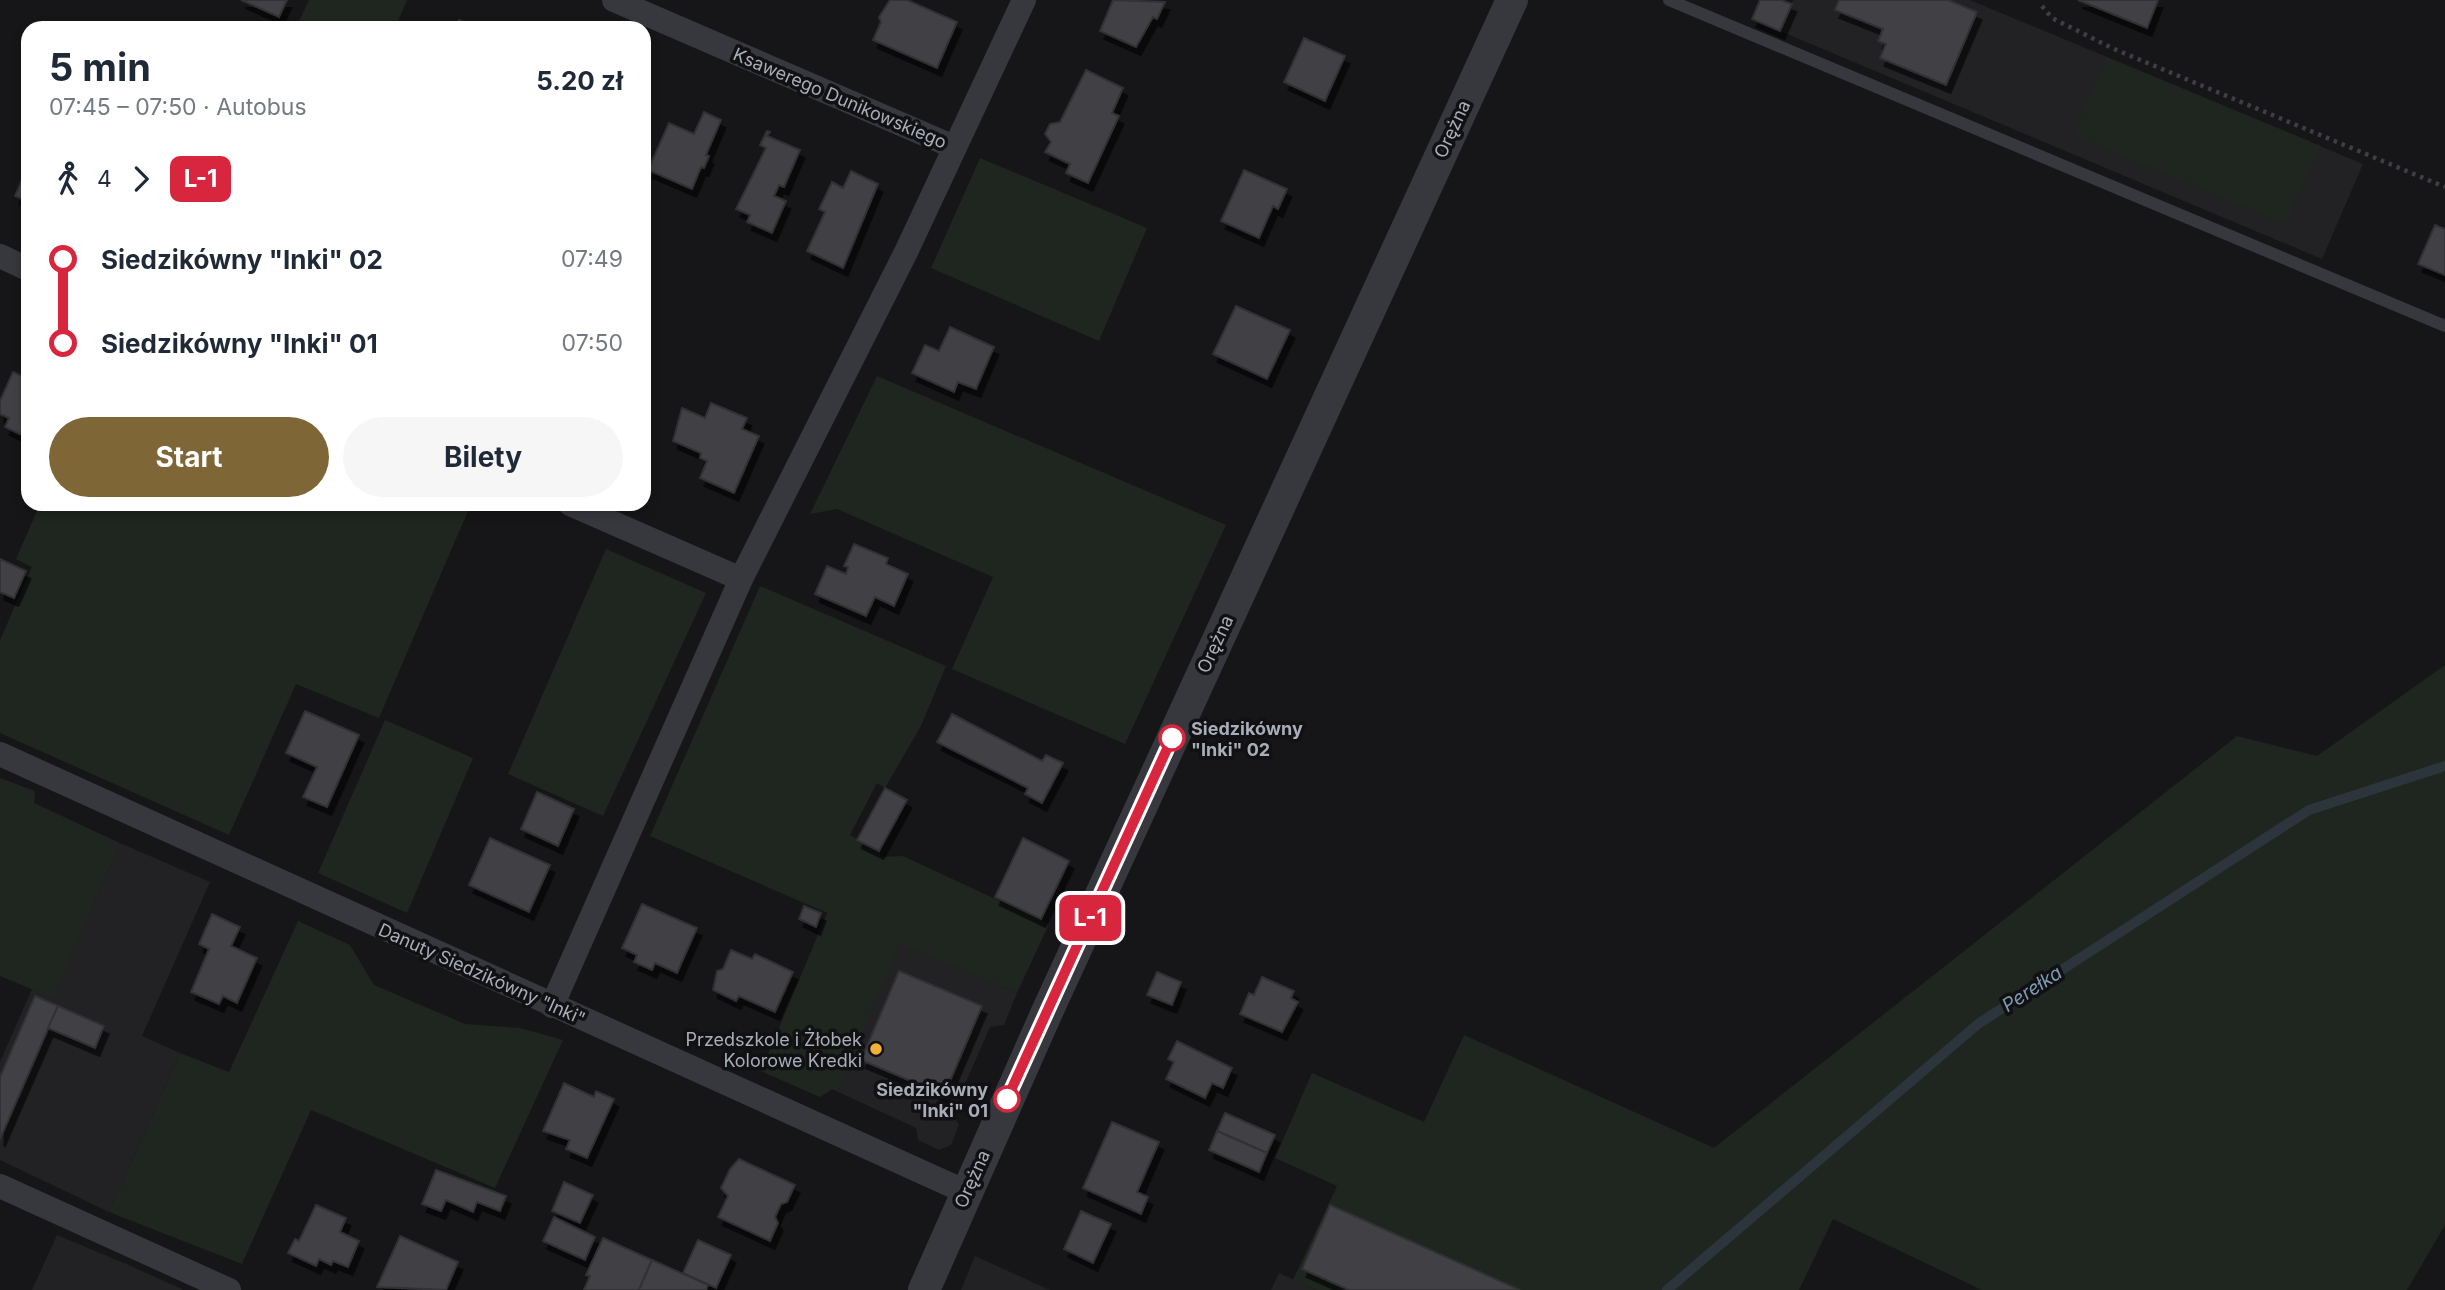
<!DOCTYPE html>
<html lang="pl">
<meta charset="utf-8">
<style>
body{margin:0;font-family:Inter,sans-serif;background:#f6f6f7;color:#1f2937;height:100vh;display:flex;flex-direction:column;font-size:26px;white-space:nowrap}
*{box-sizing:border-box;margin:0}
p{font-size:23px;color:#747a83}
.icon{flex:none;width:38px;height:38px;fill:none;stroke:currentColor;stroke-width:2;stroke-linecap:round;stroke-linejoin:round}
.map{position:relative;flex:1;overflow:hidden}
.sheet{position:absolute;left:21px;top:21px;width:630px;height:490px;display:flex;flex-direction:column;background:#fff;border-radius:21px;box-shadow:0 4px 10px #0003}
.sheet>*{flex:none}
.badge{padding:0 14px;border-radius:10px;font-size:24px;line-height:46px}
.map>.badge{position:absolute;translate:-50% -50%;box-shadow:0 0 0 4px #fff}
.legs{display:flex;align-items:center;gap:10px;height:77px;padding:0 28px;font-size:23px}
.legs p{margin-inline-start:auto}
.overview{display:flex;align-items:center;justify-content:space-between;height:119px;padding:0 28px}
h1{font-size:38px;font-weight:700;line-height:52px}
.cta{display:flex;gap:14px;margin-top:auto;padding:14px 28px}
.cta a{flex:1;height:80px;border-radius:42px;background:#7e6636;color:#fff;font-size:28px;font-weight:700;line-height:80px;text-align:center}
.cta a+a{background:#f6f6f7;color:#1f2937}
ul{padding:0 28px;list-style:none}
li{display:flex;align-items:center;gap:24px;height:84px;font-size:26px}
li i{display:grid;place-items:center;width:10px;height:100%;margin:0 9px;background:currentColor}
li i::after{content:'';width:18px;height:18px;margin:-9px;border:5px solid;border-radius:50%;background:#fff}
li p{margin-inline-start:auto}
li:first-child i{background:linear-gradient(#0000 50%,currentColor 0)}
li:last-child i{background:linear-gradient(currentColor 50%,#0000 0)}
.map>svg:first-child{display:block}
.built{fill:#222225}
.green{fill:#1e261f}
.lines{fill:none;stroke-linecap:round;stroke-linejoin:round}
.stream{stroke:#2c353c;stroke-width:10}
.building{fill:#404145;stroke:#303034;stroke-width:2;filter:url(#shadow)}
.path{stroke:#3d3f44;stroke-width:4.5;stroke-dasharray:3.5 5;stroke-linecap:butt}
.service{stroke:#37383d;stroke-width:12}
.minor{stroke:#37383d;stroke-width:24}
.tertiary{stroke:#37383d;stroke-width:32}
.line-1-casing{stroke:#fff;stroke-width:16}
.line-1{stroke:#d7263d;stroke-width:10}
.stop-1-dot{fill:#fff;stroke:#d7263d;stroke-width:3.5}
.poi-dot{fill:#f2b134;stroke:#111113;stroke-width:2.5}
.labels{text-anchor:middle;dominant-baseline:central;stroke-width:7;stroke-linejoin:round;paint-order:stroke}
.street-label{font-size:18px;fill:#a8adb8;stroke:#111113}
.stop-label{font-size:18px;font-weight:bold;fill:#a8adb8;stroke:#111113;text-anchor:start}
.poi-label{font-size:18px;fill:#a8adb8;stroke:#111113;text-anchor:end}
.water-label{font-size:19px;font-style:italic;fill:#7f9bb3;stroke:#111113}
</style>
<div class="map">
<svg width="2445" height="1290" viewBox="0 0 2445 1290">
<defs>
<filter id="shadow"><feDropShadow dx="4.5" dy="8" stdDeviation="0" flood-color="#0009"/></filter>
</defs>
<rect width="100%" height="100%" fill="#161618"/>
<g class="built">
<path d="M1793,0H1970L2363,164L2322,259L1780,31Z"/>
<path d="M120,843L210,882L142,1036L180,1053L109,1212L0,1160V1062L32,989L53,997Z"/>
<path d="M828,913L1017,993L1004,1025L990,1027L952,1114L959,1125L951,1145L939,1150L918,1140L916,1128L832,1089L820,1097L761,1071Z"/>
<path d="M57,1235L124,1263L184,1290H32Z"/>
<path d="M975,1256L1050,1290H961Z"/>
<path d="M1279,1273L1316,1290H1271Z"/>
</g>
<g class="green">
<path d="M309,0H407L395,28H296Z"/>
<path d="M2107,57L2321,146L2286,224L2072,135Z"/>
<path d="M980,158L1147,228L1099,341L931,268Z"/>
<path d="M877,376L1226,525L1125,744L952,669L993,577L837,509L810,514Z"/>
<path d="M40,504H471L379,718L296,684L229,835L0,733V640L32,567L16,559Z"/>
<path d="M606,549L706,593L603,816L508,774Z"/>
<path d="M760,586L946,666L921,726L885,788L877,783L850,835L879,851L881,857L903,856L1049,924L1017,993L900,944L837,1091L832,1089L820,1097L761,1071L827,913L650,836Z"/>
<path d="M2445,665V1225L2407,1290H1982L1833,1219L1799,1290H1316L1293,1280L1337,1186L1275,1158L1312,1073L1424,1122L1464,1035L1714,1148L2237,736L2317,756Z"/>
<path d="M385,720L473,758L407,913L318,873Z"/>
<path d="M0,778L35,791L34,803L120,843L53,998L0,976Z"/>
<path d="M298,921L350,945L374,985L465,1024L520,1028L563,1040L495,1188L311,1110L242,1264L109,1212L180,1053L229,1072Z"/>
</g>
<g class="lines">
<path class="stream" d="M1667,1290L1978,1024L2309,810L2445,766"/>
</g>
<g class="building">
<path d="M241,0H287L279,17Z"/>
<path d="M890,0H907L957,22L937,68L873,40L881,22L879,17Z"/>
<path d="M1113,0L1165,2L1157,19L1153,17L1136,47L1100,31Z"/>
<path d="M1760,0H1781L1792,4L1780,31L1752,19Z"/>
<path d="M1839,0H1948L1977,12L1946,85L1880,58L1886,44L1878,41L1883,29L1835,10Z"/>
<path d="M2078,0H2158L2147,28Z"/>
<path d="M459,20L477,28H456Z"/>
<path d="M1304,38L1345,56L1325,101L1284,82Z"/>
<path d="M1086,70L1123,88L1112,113L1119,116L1088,183L1066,173L1070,164L1045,152L1051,142L1045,134L1050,124L1060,122Z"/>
<path d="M704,112L721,120L706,155L709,156L704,168L701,167L692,189L648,170L669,123L694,134Z"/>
<path d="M767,131L770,132L767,136L800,150L784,187L779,185L774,196L786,201L772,233L747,222L750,215L736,209L766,148L760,145Z"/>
<path d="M28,166V201L15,196Z"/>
<path d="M1244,170L1287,189L1278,209L1273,206L1259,238L1221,221Z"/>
<path d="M851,171L878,184L843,268L807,251L825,212L819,209L832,182L843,188Z"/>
<path d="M2435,225L2445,229V275L2418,264Z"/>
<path d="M1236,306L1290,330L1267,379L1213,354Z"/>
<path d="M950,327L994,347L976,389L958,382L954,392L912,373L925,345L939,351Z"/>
<path d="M13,372L28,379V438L5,427L9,418L0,414V401Z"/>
<path d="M711,403L747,418L742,429L759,436L734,493L700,478L707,461L700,458L701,453L673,441L682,408L705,418Z"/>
<path d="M854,544L888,558L886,564L908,574L894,606L875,597L866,616L815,594L827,566L846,574L848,567L844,566Z"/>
<path d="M0,559L26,571L14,598L0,592Z"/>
<path d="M305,711L359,735L327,807L303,797L317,767L286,753Z"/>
<path d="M952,714L1042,761L1046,755L1063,763L1042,803L1025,794L1028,788L937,742Z"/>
<path d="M885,788L907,800L879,851L857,840Z"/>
<path d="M537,792L574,809L558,846L521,829Z"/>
<path d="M490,838L550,865L529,912L469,885Z"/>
<path d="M1023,838L1069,861L1041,919L995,897Z"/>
<path d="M642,904L697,928L677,973L655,963L652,970L634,962L637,955L622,948Z"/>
<path d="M804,906L821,913L816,927L799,919Z"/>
<path d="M212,914L240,927L231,946L257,958L237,1003L223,996L219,1004L191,992L209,949L199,944Z"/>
<path d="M731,950L752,959L755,954L793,972L775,1012L739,996L736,1001L713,990L717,971L723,969Z"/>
<path d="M899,971L982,1006L944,1095L861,1060Z"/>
<path d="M1157,972L1181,982L1172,1005L1147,995Z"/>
<path d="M1262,977L1294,991L1291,998L1298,1002L1282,1032L1240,1014L1249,993L1254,995Z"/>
<path d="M35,996L58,1006L0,1139V1077Z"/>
<path d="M58,1006L104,1026L95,1048L48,1028Z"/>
<path d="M1177,1041L1232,1068L1223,1088L1212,1083L1205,1098L1166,1079L1174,1062L1168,1059Z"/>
<path d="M564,1083L594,1097L596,1091L614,1099L587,1158L566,1149L570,1140L543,1131Z"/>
<path d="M1225,1113L1275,1135L1267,1153L1217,1131Z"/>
<path d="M1112,1122L1159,1142L1137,1192L1148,1197L1141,1214L1083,1188Z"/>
<path d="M1217,1131L1267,1153L1259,1172L1209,1150Z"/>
<path d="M739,1159L795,1185L787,1202L781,1204L775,1217L778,1223L770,1241L718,1217L728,1196L721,1188L730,1169Z"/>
<path d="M436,1170L506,1196L500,1211L477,1202L473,1212L446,1200L441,1211L422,1204Z"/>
<path d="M564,1182L593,1195L580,1223L552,1211Z"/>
<path d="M316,1205L346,1218L340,1232L359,1241L348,1267L333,1261L331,1265L319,1259L316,1266L288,1253L295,1239L299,1241Z"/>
<path d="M1330,1205L1520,1290H1349L1302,1269Z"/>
<path d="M1081,1211L1111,1224L1093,1263L1064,1249Z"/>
<path d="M554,1217L595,1237L585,1260L543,1241Z"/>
<path d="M400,1236L458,1262L446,1290L377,1287Z"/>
<path d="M603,1238L652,1260L639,1290H584L590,1276L586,1275Z"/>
<path d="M698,1240L731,1255L716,1288L683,1273Z"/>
<path d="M652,1260L708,1285L706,1290H639Z"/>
</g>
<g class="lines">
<path class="path" d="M2042,6L2052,18L2114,49L2445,187"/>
<path class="service" d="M1669,0L2445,326"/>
<g class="minor">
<path d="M614,0L954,147"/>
<path d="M0,256L28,269"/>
<path d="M570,504L741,579"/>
<path d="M0,754L966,1192"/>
<path d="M552,1006L741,579L906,252L1024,0"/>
<path d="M0,1186L229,1290"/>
</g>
<path class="tertiary" d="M924,1290L1047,1012L1512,0"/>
</g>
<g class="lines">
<g class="line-1-casing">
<path id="line-1" d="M1007,1099L1172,738"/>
</g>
<use href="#line-1" class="line-1"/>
</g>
<g class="stop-1-dot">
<circle cx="1172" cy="738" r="12"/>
<circle cx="1007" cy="1099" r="12"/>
</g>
<circle class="poi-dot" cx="876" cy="1049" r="7"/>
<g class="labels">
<g class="street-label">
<text transform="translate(840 98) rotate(23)">Ksawerego Dunikowskiego</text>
<text transform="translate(1452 129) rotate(-65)">Orężna</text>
<text transform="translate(1215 644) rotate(-65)">Orężna</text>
<text transform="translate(482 974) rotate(24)">Danuty Siedzikówny "Inki"</text>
<text transform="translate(972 1179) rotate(-66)">Orężna</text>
</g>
<g class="stop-label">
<text x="1191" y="728">Siedzikówny<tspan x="1191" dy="21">"Inki" 02</tspan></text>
<text x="988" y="1089" text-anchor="end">Siedzikówny<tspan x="988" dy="21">"Inki" 01</tspan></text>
</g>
<g class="poi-label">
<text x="862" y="1039">Przedszkole i Żłobek<tspan x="862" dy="21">Kolorowe Kredki</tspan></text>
</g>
<g class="water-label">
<text transform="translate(2032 989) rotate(-33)">Perełka</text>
</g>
</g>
</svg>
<b class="badge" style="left:1090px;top:918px;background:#d7263d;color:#fff">L-1</b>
<section class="sheet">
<div class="overview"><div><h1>5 min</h1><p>07:45 – 07:50 · Autobus</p></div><b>5.20 zł</b></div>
<div class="legs"><svg class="icon" aria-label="walk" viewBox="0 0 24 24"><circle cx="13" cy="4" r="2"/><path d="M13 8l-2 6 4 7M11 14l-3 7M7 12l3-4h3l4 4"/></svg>4<svg class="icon" aria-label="forward" viewBox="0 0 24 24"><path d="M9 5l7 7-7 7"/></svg><b class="badge" style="background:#d7263d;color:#fff">L-1</b></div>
<ul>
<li><i style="color:#d7263d"></i><b>Siedzikówny &quot;Inki&quot; 02</b><p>07:49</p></li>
<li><i style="color:#d7263d"></i><b>Siedzikówny &quot;Inki&quot; 01</b><p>07:50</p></li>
</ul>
<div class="cta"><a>Start</a><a>Bilety</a></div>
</section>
</div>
